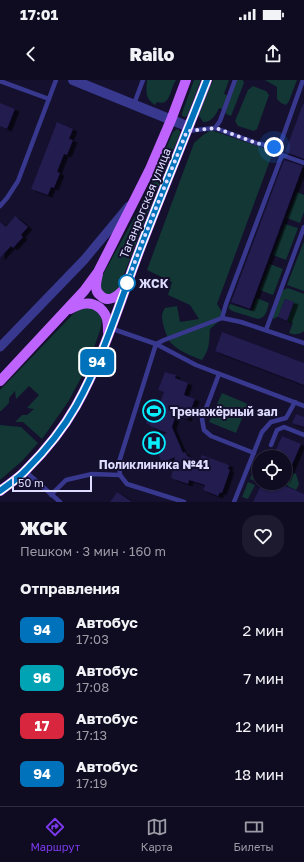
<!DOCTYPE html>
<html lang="ru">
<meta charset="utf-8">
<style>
body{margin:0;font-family:"Golos Text",sans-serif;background:#1d1a2f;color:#f1f3f6;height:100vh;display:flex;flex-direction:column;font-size:15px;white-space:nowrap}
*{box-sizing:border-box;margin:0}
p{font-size:13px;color:#9b9ba5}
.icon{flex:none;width:22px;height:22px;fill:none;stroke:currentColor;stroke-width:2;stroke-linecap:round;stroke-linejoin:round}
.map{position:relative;height:422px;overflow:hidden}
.drawer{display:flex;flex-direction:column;background:#0f0c22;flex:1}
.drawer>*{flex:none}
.badge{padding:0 8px;border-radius:6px;font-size:14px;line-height:26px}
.buttons{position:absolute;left:252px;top:370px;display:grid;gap:8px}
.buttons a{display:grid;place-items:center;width:40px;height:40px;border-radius:50%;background:#0f0c22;box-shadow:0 1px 3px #0004,0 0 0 1px #2f2c40;font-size:20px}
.scale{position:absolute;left:12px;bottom:10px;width:80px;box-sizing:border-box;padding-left:4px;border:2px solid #dedcff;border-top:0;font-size:11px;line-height:14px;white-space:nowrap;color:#dedcff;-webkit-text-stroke:3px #14102d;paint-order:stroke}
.you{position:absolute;width:20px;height:20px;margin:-10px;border:3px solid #fff;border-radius:50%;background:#1a73e8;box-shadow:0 0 0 6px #1a73e833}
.map>.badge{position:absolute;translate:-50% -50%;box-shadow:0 0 0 2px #fff}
h2{padding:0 20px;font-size:15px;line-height:36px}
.round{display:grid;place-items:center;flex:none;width:42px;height:42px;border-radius:16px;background:#1d1a2f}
.headline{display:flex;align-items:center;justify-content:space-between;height:68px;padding:0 20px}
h1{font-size:19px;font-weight:800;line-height:30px}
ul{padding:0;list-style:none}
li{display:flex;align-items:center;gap:12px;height:48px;padding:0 20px}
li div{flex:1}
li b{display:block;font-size:15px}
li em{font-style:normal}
li .badge{min-width:44px;font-weight:700;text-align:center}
.status{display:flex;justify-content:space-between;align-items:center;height:28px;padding:0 20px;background:#0f0c22;direction:ltr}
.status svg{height:11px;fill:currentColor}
header{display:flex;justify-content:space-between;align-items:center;height:52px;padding:0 20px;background:#0f0c22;font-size:18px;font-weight:800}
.menu{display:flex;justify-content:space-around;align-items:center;height:56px;border-top:1px solid #2f2c40;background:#0f0c22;font-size:11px;color:#9b9ba5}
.menu a{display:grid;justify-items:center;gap:2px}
.menu .current{color:#7c3aed}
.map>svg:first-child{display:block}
.green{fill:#123735}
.building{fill:#231a4f;filter:url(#shadow)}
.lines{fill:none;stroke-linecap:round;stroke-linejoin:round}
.service{stroke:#38388f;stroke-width:4.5}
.minor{stroke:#38388f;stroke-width:9}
.tertiary{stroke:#38388f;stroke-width:10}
.primary{stroke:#bf63ff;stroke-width:10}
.line-casing{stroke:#fff;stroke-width:9}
.line{stroke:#0072bc;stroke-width:6}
.walk{stroke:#dedcff;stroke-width:4;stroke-dasharray:0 7.2}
.stop-dot{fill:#fff;stroke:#0072bc;stroke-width:2}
.labels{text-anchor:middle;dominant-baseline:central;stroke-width:4;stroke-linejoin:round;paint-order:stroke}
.street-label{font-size:12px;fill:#dedcff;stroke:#14102d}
.stop-label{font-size:12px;font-weight:bold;fill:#dedcff;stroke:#14102d;text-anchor:start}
.poi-label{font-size:12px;font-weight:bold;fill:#dedcff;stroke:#14102d;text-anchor:start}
</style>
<div class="status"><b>17:01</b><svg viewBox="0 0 49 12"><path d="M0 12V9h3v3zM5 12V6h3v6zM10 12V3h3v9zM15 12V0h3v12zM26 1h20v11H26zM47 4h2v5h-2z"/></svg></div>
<header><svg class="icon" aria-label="back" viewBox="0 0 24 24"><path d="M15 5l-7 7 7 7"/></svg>Railo<svg class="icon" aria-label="share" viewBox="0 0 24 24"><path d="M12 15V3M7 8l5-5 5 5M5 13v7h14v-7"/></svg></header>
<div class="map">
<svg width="304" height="422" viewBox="0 0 304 422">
<defs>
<filter id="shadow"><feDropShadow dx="4.5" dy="2.5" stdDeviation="0" flood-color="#0009"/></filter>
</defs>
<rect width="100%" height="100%" fill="#14102d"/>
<g class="green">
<path d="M147,0H176C170,8 171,27 157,22L155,25C145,18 146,12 147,0Z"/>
<path d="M194,0H201L188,35L185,37L182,36V33Z"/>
<path d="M213,0H229L224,14L229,16L222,29L219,28C216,35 211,43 203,42L200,37L198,36L208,5L212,3Z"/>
<path d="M237,0H243L244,3L231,36L226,34L225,30Z"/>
<path d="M265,0H297L289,21L286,25L281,23L277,19V7Z"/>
<path d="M253,6L266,11L269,15L257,49L254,51L238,46L235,41L248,10Z"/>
<path d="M177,49L180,51V54L117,212L105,216L98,206L100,200L144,120L173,52Z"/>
<path d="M211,50L263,68L272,75L217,224L222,232L218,242L210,249C209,262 210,269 202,280C193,277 177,270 171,263C167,259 162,243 162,237C162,233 163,231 165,228L177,226L180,242L199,239L190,225L168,215L172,202L147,190L194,63L203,55Z"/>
<path d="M297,112L304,115V132L300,143L287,138Z"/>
<path d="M285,144L298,148L286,180L273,175Z"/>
<path d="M304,161V211L287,205Z"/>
<path d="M270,184L283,189L273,215L260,210Z"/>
<path d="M288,208L304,214V251C299,255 295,255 289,253L293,243L287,241L294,223L285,219L278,237H276L275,239L272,238L283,210Z"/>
<path d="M257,218L269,223C267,230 266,238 258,239L232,231C229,229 228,228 230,224L252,231Z"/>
<path d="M79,228H93L99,233L102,239L101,247L89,283L68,322L42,359L23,342H15L22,335H27L34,329L27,328L39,315L29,306L16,319L15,311L9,318V323L1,331H0V310Z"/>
<path d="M222,313L248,324L236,353L209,342Z"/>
<path d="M0,345L21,347L38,363L22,381L0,400Z"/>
<path d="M259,378V399L257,402L250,399Z"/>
<path d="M290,392L296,394L299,404L296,410L285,405Z"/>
<path d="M248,402L255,405L248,419L242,417Z"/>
</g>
<g class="building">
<path d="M0,23L15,29L7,49L0,46Z"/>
<path d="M303,24H304V79L285,72Z"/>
<path d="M57,42L73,49L69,59L73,60L67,75L64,74L57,92L60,93L54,108L51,107L48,115L31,109Z"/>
<path d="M284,80L303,86L250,229L231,222Z"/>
<path d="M15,136L28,147L21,155L23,157L13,168L11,166L0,178V142L6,147Z"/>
<path d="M285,219L294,222L287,241L278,237Z"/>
<path d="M222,252L304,283V305L215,271Z"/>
<path d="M165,292L176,295L175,298L188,303L184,315L195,319L187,339L176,335L172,347L183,373L185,372L187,376L199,381L202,375L229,385L228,389L230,390L222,413L220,412L218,416L203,410L205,405L189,400L188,404L171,398L175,377L162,383L152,360L167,353L150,346V345L146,343L152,326L158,328L164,312L158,310Z"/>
<path d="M296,334L304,337V347L292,343Z"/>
<path d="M282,356L301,364L285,401V377H273Z"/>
<path d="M262,403H284L283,405L304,414V422H253Z"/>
<path d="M117,412L132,422H110Z"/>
</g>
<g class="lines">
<g class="service">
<path d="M0,1L49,19"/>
<path d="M134,24L143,0"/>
<path d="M215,48L256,63L274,67L281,62L303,0"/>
<path d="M187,51L215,48L220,41L235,0"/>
<path d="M0,126L7,118L18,101L56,0"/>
<path d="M222,238L226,224L282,75L304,83"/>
<path d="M110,248L156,264L196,285L304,326"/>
<path d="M266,250L304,147"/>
<path d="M219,294L202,339L204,350L211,356L254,373"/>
<path d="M271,365L277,350L284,347L304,355"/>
<path d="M25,391L60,422"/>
<path d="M51,415L66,400L92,394L120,395"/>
<path d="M184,422L127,404L120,395L119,382L156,264L164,260L222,238L241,242L304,263"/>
<path d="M234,422L262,352L271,342L286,338L295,322"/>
</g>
<path class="minor" d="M0,267L84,180L129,126"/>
<path class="tertiary" d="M73,0L189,47"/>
<g class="primary">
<path d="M98,194C97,198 96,202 96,206C96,210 97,213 100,215C108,224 118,216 124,209"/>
<path d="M70,229C80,224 90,220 100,228C103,231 106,235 107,239C108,243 108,247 108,252"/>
<path d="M0,301L84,211L98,192L137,115L150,89L171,40L186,0"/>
<path d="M0,411C9,404 19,398 26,390C45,371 63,349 76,326C104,276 120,221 140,169C162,112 185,57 207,0"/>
</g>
</g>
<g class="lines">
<g class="line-casing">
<path id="line" d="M0,411C9,404 19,398 26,390C45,371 63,349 76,326C104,276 120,221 140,169C162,112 185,57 207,0"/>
</g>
<use href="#line" class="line"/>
<path class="walk" d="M127,203L126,206L140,168L187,51L216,48L256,63L274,67"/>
</g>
<defs>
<g id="stadium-ring" transform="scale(1.15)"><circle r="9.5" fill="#14102d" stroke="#08efff" stroke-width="1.5"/><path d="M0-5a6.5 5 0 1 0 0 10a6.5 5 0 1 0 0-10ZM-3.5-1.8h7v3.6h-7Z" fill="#08efff"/></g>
<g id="hospital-ring" transform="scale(1.15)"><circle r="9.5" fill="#14102d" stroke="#08efff" stroke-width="1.5"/><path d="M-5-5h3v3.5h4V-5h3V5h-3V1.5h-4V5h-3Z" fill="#08efff"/></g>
</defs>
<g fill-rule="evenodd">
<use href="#stadium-ring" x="154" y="331"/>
<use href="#hospital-ring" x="154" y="363"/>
</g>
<circle class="stop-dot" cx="127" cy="203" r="8"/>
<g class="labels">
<g class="street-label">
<text transform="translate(145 123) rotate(-68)">Таганрогская улица</text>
</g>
<g class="stop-label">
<text x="139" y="203">ЖСК</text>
</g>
<g class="poi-label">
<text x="170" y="331">Тренажёрный зал</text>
<text x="154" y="384" text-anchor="middle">Поликлиника №41</text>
</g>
</g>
</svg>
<div class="buttons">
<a><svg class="icon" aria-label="locate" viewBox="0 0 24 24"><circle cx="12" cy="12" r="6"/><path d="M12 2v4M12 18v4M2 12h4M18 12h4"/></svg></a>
</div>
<div class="scale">50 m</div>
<div class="you" style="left:274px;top:67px"></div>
<b class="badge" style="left:97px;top:282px;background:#0072bc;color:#fff">94</b>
</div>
<section class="drawer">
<div class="headline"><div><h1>ЖСК</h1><p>Пешком · 3 мин · 160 m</p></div><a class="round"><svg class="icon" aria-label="heart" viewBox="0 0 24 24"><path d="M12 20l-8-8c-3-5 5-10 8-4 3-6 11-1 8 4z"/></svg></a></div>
<h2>Отправления</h2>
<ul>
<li><span class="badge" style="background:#0072bc;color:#fff">94</span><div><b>Автобус</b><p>17:03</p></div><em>2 мин</em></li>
<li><span class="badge" style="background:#00a3b4;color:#fff">96</span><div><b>Автобус</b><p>17:08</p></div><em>7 мин</em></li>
<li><span class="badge" style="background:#d7263d;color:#fff">17</span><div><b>Автобус</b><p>17:13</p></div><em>12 мин</em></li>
<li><span class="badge" style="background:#0072bc;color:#fff">94</span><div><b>Автобус</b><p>17:19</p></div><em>18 мин</em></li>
</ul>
</section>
<nav class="menu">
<a class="current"><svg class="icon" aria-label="directions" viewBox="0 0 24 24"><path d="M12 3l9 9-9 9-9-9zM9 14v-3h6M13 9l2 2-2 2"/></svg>Маршрут</a>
<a><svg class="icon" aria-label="map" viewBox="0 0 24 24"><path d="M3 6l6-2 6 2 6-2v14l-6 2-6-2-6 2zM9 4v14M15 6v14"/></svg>Карта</a>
<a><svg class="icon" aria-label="tickets" viewBox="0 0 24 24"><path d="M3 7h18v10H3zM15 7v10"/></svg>Билеты</a>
</nav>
